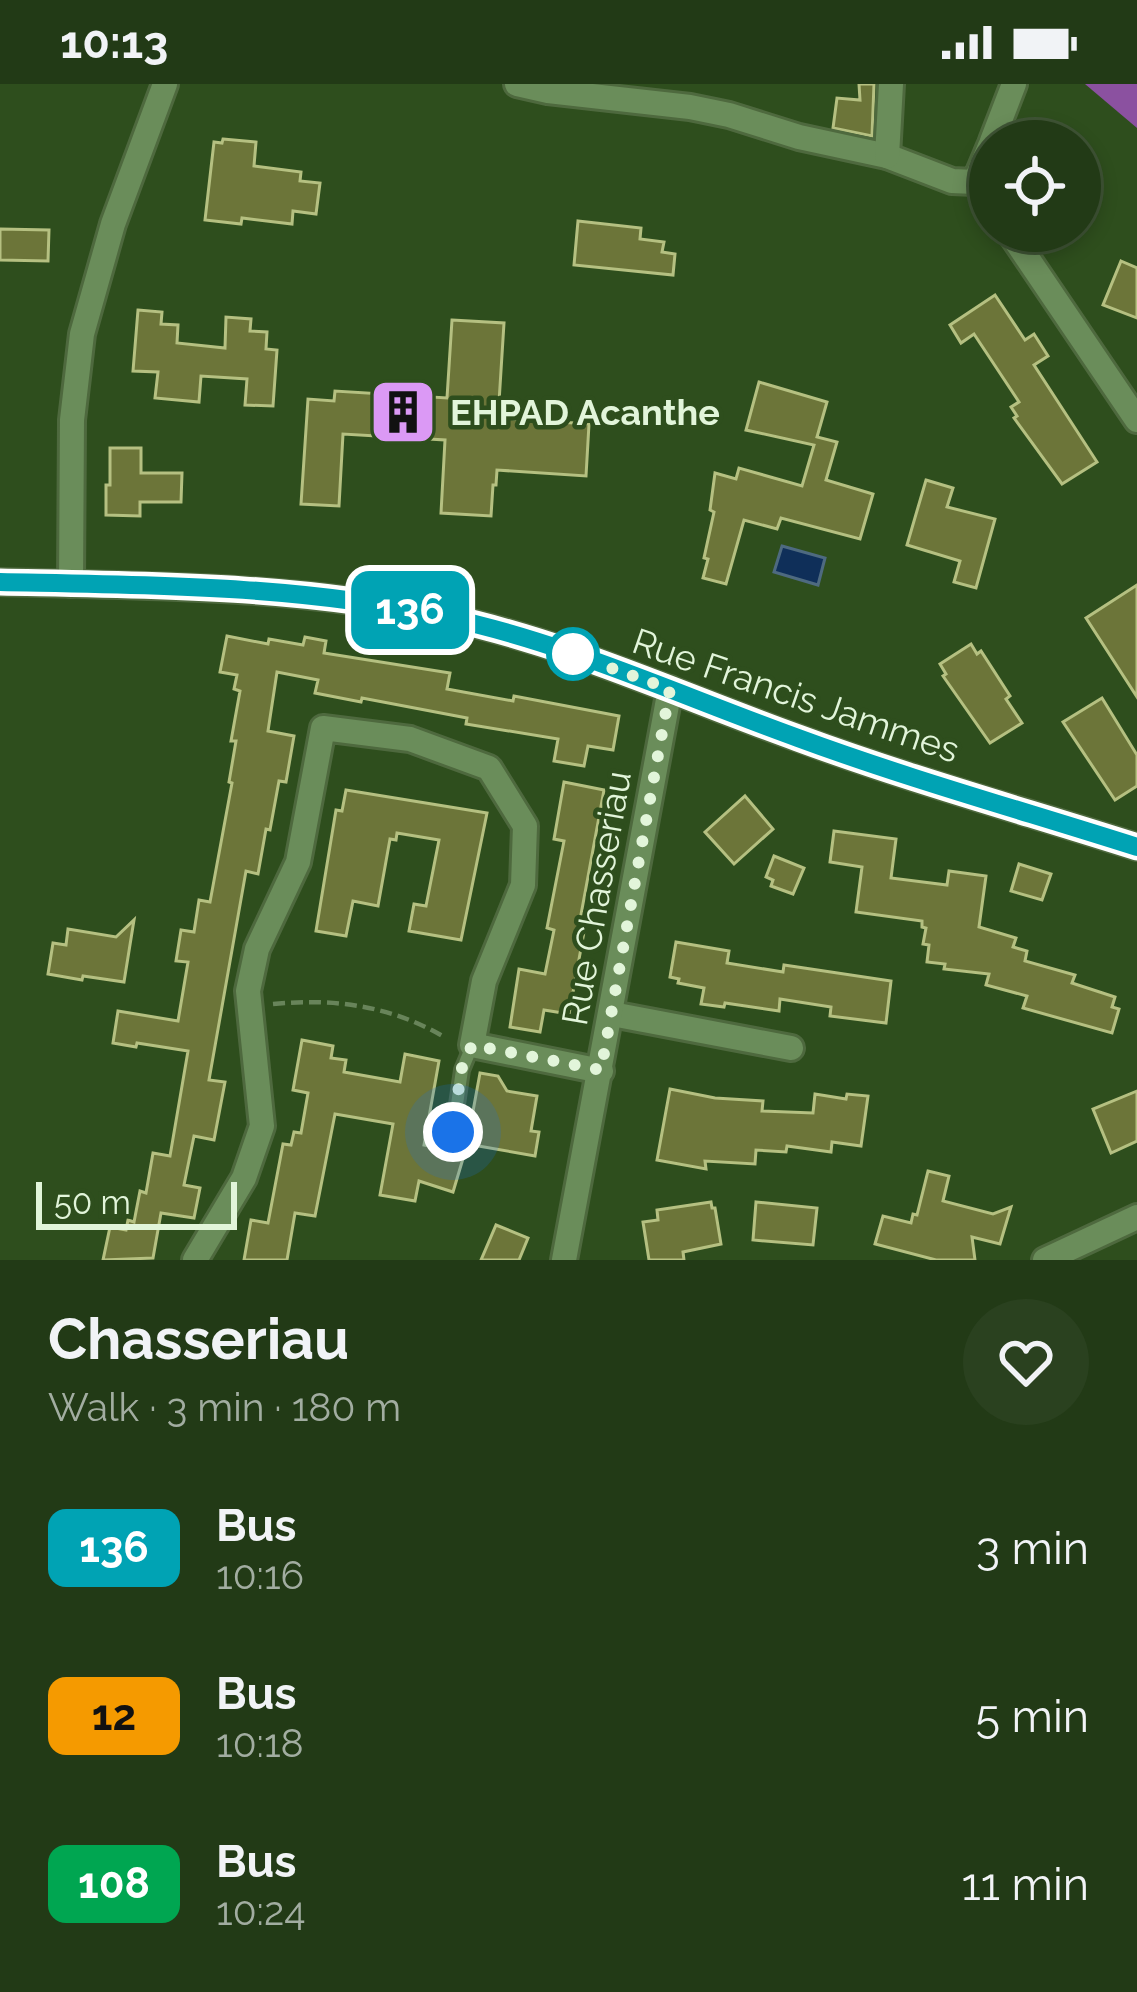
<!DOCTYPE html>
<meta charset="utf-8">
<style>
body{margin:0;font-family:Raleway,sans-serif;background:#2a411f;color:#f1f3f6;height:100vh;display:flex;flex-direction:column;font-size:45px;white-space:nowrap}
*{box-sizing:border-box;margin:0}
p{font-size:39px;color:#a2ada1}
.icon{flex:none;width:66px;height:66px;fill:none;stroke:currentColor;stroke-width:2;stroke-linecap:round;stroke-linejoin:round}
.map{position:relative;height:1176px;overflow:hidden}
.drawer{display:flex;flex-direction:column;background:#223a16;flex:1}
.drawer>*{flex:none}
.badge{padding:0 24px;border-radius:18px;font-size:42px;line-height:78px}
.fabs{position:absolute;left:969px;top:36px;display:grid;gap:24px}
.fabs a{display:grid;place-items:center;width:132px;height:132px;border-radius:50%;background:#223a16;box-shadow:0 6px 18px #0003,0 0 0 3px #3f5435;font-size:60px}
.scale{position:absolute;left:36px;bottom:30px;width:201px;box-sizing:border-box;padding-left:12px;border:6px solid #e2f5da;border-top:0;font-size:33px;line-height:42px;white-space:nowrap;color:#e2f5da;-webkit-text-stroke:9px #2e4e1d;paint-order:stroke}
.you{position:absolute;width:60px;height:60px;margin:-30px;border:9px solid #fff;border-radius:50%;background:#1a73e8;box-shadow:0 0 0 18px #1a73e833}
.map>.badge{position:absolute;translate:-50% -50%;box-shadow:0 0 0 6px #fff}
.round{display:grid;place-items:center;flex:none;width:126px;height:126px;border-radius:63px;background:#2a411f}
.summary{display:flex;align-items:center;justify-content:space-between;height:204px;padding:0 48px}
h1{font-size:57px;font-weight:700;line-height:90px}
ul{padding:0;list-style:none}
li{display:flex;align-items:center;gap:36px;height:168px;padding:0 48px}
li div{flex:1}
li b{display:block;font-size:45px}
li em{font-style:normal}
li .badge{min-width:132px;font-weight:700;text-align:center}
.status{display:flex;justify-content:space-between;align-items:center;height:84px;padding:0 60px;background:#223a16;direction:ltr}
.status svg{height:33px;fill:currentColor}
.map>svg:first-child{display:block}
.green{fill:#8b51a0}
.water{fill:#0f2f59;stroke:#4e6a80;stroke-width:3}
.building{fill:#6c7539;stroke:#b5c081;stroke-width:3}
.lines{fill:none;stroke-linecap:round;stroke-linejoin:round}
.service-casing{stroke:#4e693e;stroke-width:18}
.minor-casing{stroke:#4e693e;stroke-width:30}
.path{stroke:#68845a;stroke-width:4.5;stroke-dasharray:12 6;stroke-linecap:butt}
.service{stroke:#6a8d5a;stroke-width:12}
.minor{stroke:#6a8d5a;stroke-width:24}
.line-casing{stroke:#fff;stroke-width:27}
.line{stroke:#00a3b4;stroke-width:18}
.walk{stroke:#e2f5da;stroke-width:12;stroke-dasharray:0 21.6}
.stop-dot{fill:#fff;stroke:#00a3b4;stroke-width:6}
.labels{text-anchor:middle;dominant-baseline:central;stroke-width:9;stroke-linejoin:round;paint-order:stroke}
.poi-label{font-size:36px;font-weight:bold;fill:#e2f5da;stroke:#2e4e1d;text-anchor:start}
.street-label{font-size:36px;fill:#e2f5da;stroke:#2e4e1d}
</style>
<div class="status"><b>10:13</b><svg viewBox="0 0 49 12"><path d="M0 12V9h3v3zM5 12V6h3v6zM10 12V3h3v9zM15 12V0h3v12zM26 1h20v11H26zM47 4h2v5h-2z"/></svg></div>
<div class="map">
<svg width="1137" height="1176" viewBox="0 0 1137 1176">
<rect width="100%" height="100%" fill="#2e4e1d"/>
<path class="green" d="M1085,0H1137V44Z"/>
<path class="water" d="M782,462L825,474L818,501L774,488Z"/>
<g class="building">
<path d="M859,0H874L872,52L833,44L837,14L860,16Z"/>
<path d="M223,55L256,58L254,82L301,88L300,97L320,99L316,130L293,127L292,140L242,134L241,140L205,136L214,58L222,59Z"/>
<path d="M578,137L641,144L640,155L664,158L662,168L675,170L673,191L574,181Z"/>
<path d="M0,145L49,146L48,177L0,176Z"/>
<path d="M1121,177L1137,184V234L1103,221Z"/>
<path d="M995,211L1025,256L1034,250L1048,272L1034,281L1097,378L1062,400L1014,334L1017,332L1011,323L1019,318L974,250L961,259L950,241Z"/>
<path d="M138,226L162,228L161,240L178,241L177,259L225,264L226,233L251,235L250,247L267,248L266,265L277,266L273,322L245,321L247,295L201,292L199,318L155,314L158,288L133,287Z"/>
<path d="M452,236L504,239L498,334L589,340L586,392L497,386L496,401H493L491,432L441,429L445,356L343,350L339,422L301,420L308,315L334,317L335,307L447,314Z"/>
<path d="M759,298L827,318L817,353L837,358L826,396L873,410L860,455L781,434L777,445L744,436L726,500L703,494L708,475L704,474L714,428L710,426L715,389L736,395L739,384L802,402L814,361L746,346Z"/>
<path d="M110,364H141V389H182L181,418H140V432L106,431V401H110Z"/>
<path d="M926,396L953,404L947,423L995,435L976,504L954,498L960,477L907,461Z"/>
<path d="M1137,501V613L1086,534Z"/>
<path d="M227,552L268,560L269,555L303,561L305,553L326,557L324,569L450,589L447,605L513,617L514,612L619,632L613,666L588,662L584,682L554,677L558,655L466,640L467,634L362,614L361,618L315,609L318,596L277,588L268,647L294,652L286,698L279,697L270,746L266,745L258,790L246,787L209,996L225,998L214,1056L194,1052L184,1101L200,1104L194,1134L161,1129L153,1174L103,1176L110,1143L126,1146L128,1136L134,1138L140,1107L146,1109L153,1069L170,1072L188,967L137,959L136,963L113,959L118,927L178,937L188,878L176,877L181,846L194,848L199,816L210,818L232,699L229,698L236,657H231L240,607L234,605L237,591L220,588Z"/>
<path d="M971,560L977,570L981,567L1010,612L1006,615L1022,639L990,659L943,592L946,590L940,580Z"/>
<path d="M1102,614L1137,671V702L1115,716L1063,638Z"/>
<path d="M564,698L604,706L580,836L586,837L569,930L544,926L540,948L510,943L519,885L545,890L554,846L547,844L564,757L554,755Z"/>
<path d="M346,706L487,729L461,856L409,847L414,820L426,822L439,756L397,749L396,756L390,755L378,822L353,817L346,852L316,847L336,726L342,727Z"/>
<path d="M745,712L773,745L734,780L705,748Z"/>
<path d="M834,747L896,755L891,794L947,801L949,787L986,792L979,843L1016,854L1013,863L1027,867L1025,877L1075,891L1072,899L1115,913L1112,923L1119,925L1112,949L1023,924L1027,912L986,901L989,890L944,885L945,880L927,878L929,861L923,860L926,844L922,843V837L856,828L862,783L830,778Z"/>
<path d="M774,772L804,784L793,810L771,802L773,796L766,793Z"/>
<path d="M1019,780L1051,790L1042,816L1011,807Z"/>
<path d="M134,836L124,898L83,892L82,896L48,890L53,859L66,861L68,845L116,853Z"/>
<path d="M676,858L729,867L727,879L783,888L784,881L891,897L886,939L830,932L831,923L780,915L779,927L725,919L724,923L701,920L704,904L678,899L679,895L670,893Z"/>
<path d="M302,956L333,962L331,974L346,976L344,988L400,998L405,970L439,977L424,1061L465,1068L453,1108L419,1097L415,1117L380,1111L393,1040L335,1030L315,1132L295,1129L287,1176H244L251,1136L268,1139L283,1060L291,1061L294,1048L301,1049L308,1009L293,1006Z"/>
<path d="M480,989L498,992L507,1007L537,1012L531,1047L539,1048L535,1072L467,1060Z"/>
<path d="M670,1005L715,1014L763,1017L762,1027L813,1029L815,1010L846,1015L847,1010L868,1012L861,1062L832,1058L831,1068L787,1062L786,1068L756,1066L755,1080L705,1077L706,1085L657,1076Z"/>
<path d="M1137,1007V1057L1111,1069L1093,1025Z"/>
<path d="M928,1087L949,1092L943,1117L993,1130L1011,1123L1000,1160L972,1153L975,1176H936L875,1160L883,1132L911,1139L913,1130L917,1131Z"/>
<path d="M711,1118L712,1124H715L721,1160L683,1168L684,1176H649L643,1138L658,1136L657,1126Z"/>
<path d="M756,1118L817,1124L813,1161L753,1156Z"/>
<path d="M496,1141L528,1154L519,1176H481Z"/>
</g>
<g class="lines">
<g class="service-casing">
<path id="service" d="M453,1048L462,986L472,962"/>
</g>
<g class="minor-casing">
<g id="minor">
<path d="M517,0L548,7L690,23L729,31L799,53L887,72L952,97L975,98L990,62"/>
<path d="M992,57L1014,0"/>
<path d="M887,72L891,0"/>
<path d="M975,98L990,119"/>
<path d="M1009,147L1137,336"/>
<path d="M0,498C148,502 300,501 445,533C567,559 681,612 798,654C909,695 1024,727 1137,763"/>
<path d="M71,500L72,336L82,250L113,140L165,0"/>
<path d="M612,930L791,964"/>
<path d="M195,1176L244,1094L262,1042L248,907L257,865L298,778L323,644L410,655L489,684L525,742L523,801L484,897L472,961L601,987"/>
<path d="M564,1176L670,605"/>
<path d="M1045,1176L1137,1133"/>
</g>
</g>
<path class="path" d="M273,920C336,914 392,922 446,954"/>
<use href="#service" class="service"/>
<use href="#minor" class="minor"/>
</g>
<g class="lines">
<g class="line-casing">
<path id="line" d="M0,498C148,501 300,501 445,533C567,559 681,612 798,654C909,695 1024,727 1137,763"/>
</g>
<use href="#line" class="line"/>
<path class="walk" d="M453,1048L461,986L472,961L601,986L670,605L561,566L573,570"/>
</g>
<defs>
<g id="building-square" transform="scale(3.45)"><rect x="-9" y="-9" width="18" height="18" rx="4" fill="#db99f5" stroke="#2e4e1d"/><path d="M-4-6H4V6H1V3H-1V6H-4ZM-2.5-4.3h1.7v1.8h-1.7ZM.8-4.3h1.7v1.8H.8ZM-2.5-1h1.7V.8h-1.7ZM.8-1h1.7V.8H.8Z" fill="#111"/></g>
</defs>
<g fill-rule="evenodd">
<use href="#building-square" x="403" y="328"/>
</g>
<circle class="stop-dot" cx="573" cy="570" r="24"/>
<g class="labels">
<g class="poi-label">
<text x="450" y="328">EHPAD Acanthe</text>
</g>
<g class="street-label">
<text transform="translate(796 611) rotate(19)">Rue Francis Jammes</text>
<text transform="translate(596 814) rotate(-80)">Rue Chasseriau</text>
</g>
</g>
</svg>
<div class="fabs">
<a><svg class="icon" aria-label="locate" viewBox="0 0 24 24"><circle cx="12" cy="12" r="6"/><path d="M12 2v4M12 18v4M2 12h4M18 12h4"/></svg></a>
</div>
<div class="scale">50 m</div>
<div class="you" style="left:453px;top:1048px"></div>
<b class="badge" style="left:410px;top:526px;background:#00a3b4;color:#fff">136</b>
</div>
<section class="drawer">
<div class="summary"><div><h1>Chasseriau</h1><p>Walk · 3 min · 180 m</p></div><a class="round"><svg class="icon" aria-label="heart" viewBox="0 0 24 24"><path d="M12 20l-8-8c-3-5 5-10 8-4 3-6 11-1 8 4z"/></svg></a></div>
<ul>
<li><span class="badge" style="background:#00a3b4;color:#fff">136</span><div><b>Bus</b><p>10:16</p></div><em>3 min</em></li>
<li><span class="badge" style="background:#f59a00;color:#111">12</span><div><b>Bus</b><p>10:18</p></div><em>5 min</em></li>
<li><span class="badge" style="background:#00a651;color:#fff">108</span><div><b>Bus</b><p>10:24</p></div><em>11 min</em></li>
</ul>
</section>
